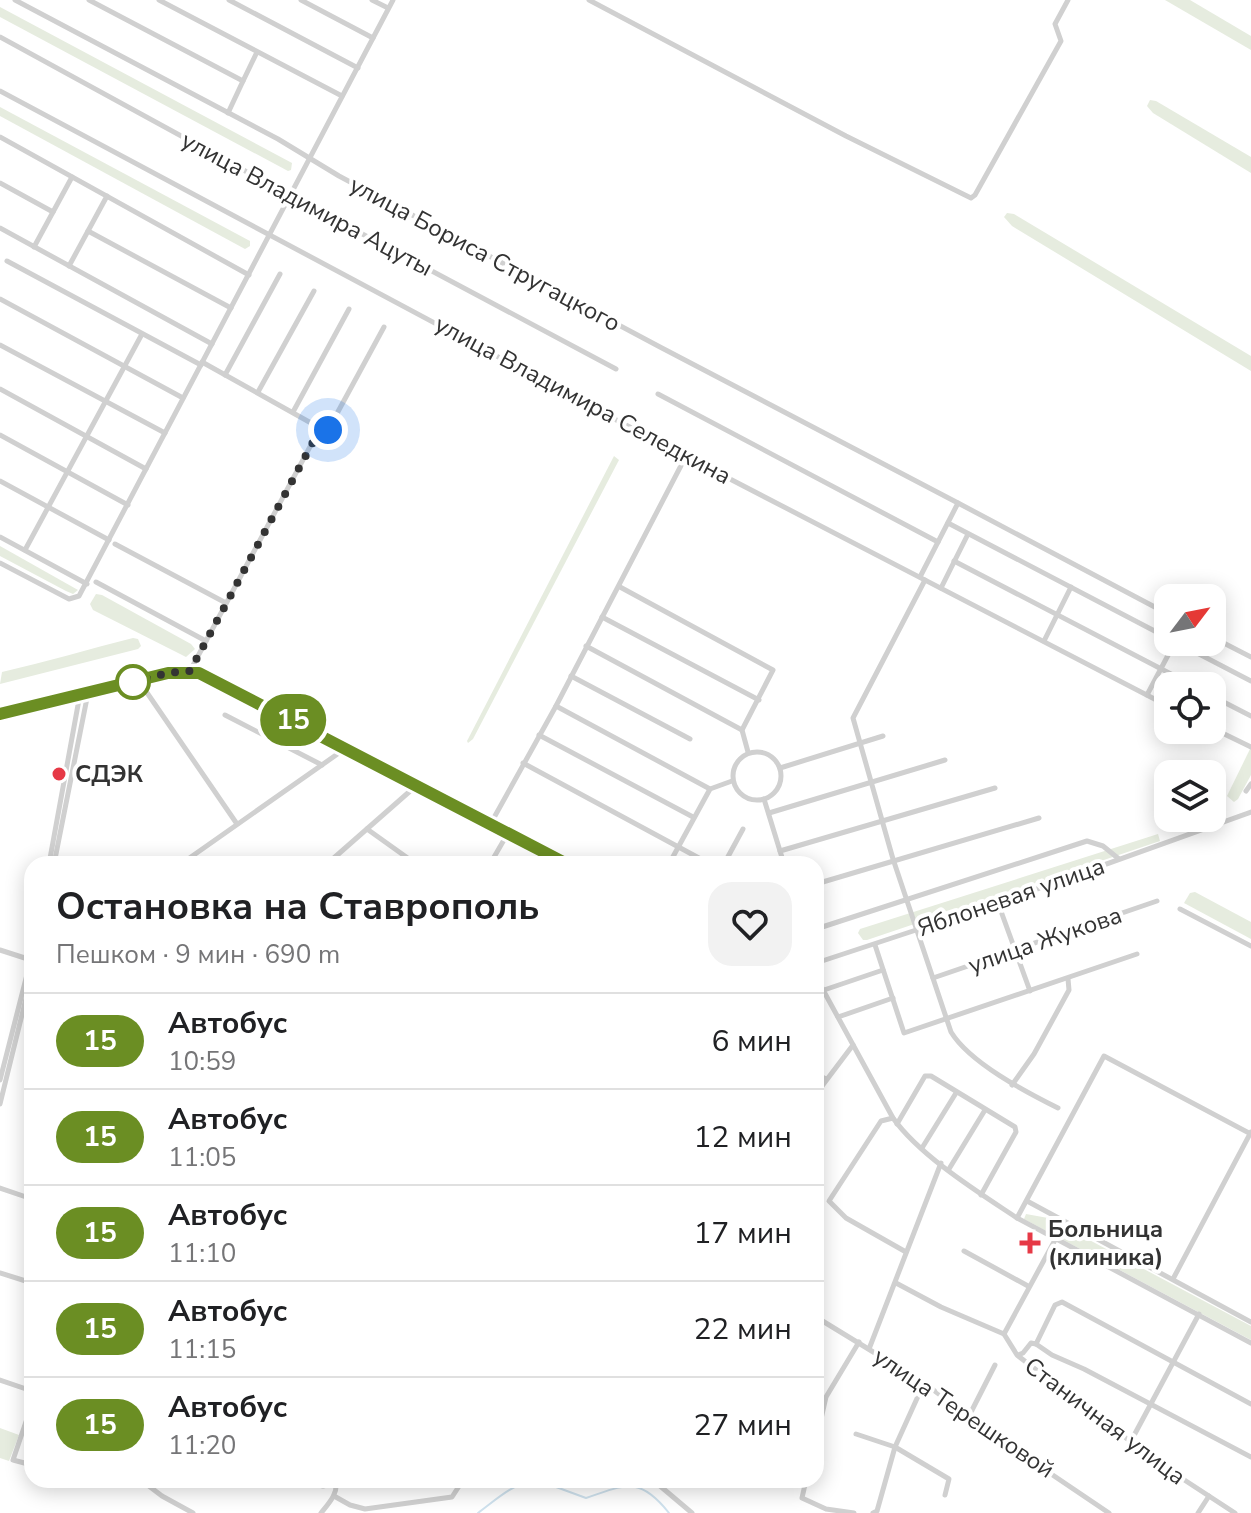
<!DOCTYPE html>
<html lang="ru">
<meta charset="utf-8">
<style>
body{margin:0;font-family:"Nunito Sans",sans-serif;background:#f2f2f2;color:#202124;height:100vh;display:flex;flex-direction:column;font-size:30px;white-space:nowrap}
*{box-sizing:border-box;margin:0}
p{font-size:26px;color:#757577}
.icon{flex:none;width:44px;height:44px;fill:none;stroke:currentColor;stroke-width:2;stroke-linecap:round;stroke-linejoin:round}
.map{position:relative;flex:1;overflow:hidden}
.sheet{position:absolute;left:24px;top:856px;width:800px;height:632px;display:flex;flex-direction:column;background:#fff;border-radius:24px;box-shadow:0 4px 20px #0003}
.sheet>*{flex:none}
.badge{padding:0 16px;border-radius:26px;font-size:28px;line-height:52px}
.needle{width:52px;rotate:58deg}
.tools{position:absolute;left:1154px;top:584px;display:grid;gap:16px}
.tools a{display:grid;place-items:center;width:72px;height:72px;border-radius:16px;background:#fff;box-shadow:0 4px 20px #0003;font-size:40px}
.you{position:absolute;width:40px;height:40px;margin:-20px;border:6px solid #fff;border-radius:50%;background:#1a73e8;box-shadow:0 0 0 12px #1a73e833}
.map>.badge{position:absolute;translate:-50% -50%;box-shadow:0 0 0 4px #fff}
.round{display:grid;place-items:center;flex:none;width:84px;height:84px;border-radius:24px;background:#f2f2f2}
.headline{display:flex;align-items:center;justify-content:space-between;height:136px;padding:0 32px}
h1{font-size:38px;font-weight:700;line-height:60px}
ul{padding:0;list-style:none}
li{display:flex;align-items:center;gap:24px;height:96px;padding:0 32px;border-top:2px solid #e0e0e0}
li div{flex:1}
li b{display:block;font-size:30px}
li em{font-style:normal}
li .badge{min-width:88px;font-weight:700;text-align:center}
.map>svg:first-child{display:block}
.green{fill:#e6ecdf}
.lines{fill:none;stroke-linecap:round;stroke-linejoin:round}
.stream{stroke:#cfe2ee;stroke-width:2}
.minor{stroke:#d0d0d0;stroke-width:5}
.line-casing{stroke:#fff;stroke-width:18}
.line{stroke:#6b8e23;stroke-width:12}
.walk{stroke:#333;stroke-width:8;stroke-dasharray:0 14.4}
.stop-dot{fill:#fff;stroke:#6b8e23;stroke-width:4}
.poi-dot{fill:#e63946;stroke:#fff;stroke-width:3}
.labels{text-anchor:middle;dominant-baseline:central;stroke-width:8;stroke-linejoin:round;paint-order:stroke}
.street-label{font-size:24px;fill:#333;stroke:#fff}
.poi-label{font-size:24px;font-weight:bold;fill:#333;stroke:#fff;text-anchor:start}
</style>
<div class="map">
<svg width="1251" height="1513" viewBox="0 0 1251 1513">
<rect width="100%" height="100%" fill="#fff"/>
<g class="green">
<path d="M1165,0H1190L1251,36V50Z"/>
<path d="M0,7L292,163L291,170L288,171L0,17Z"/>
<path d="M1150,100L1156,101L1251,157V173L1153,113L1147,106Z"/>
<path d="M0,107L250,241V246L245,249L0,116Z"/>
<path d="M1007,213L1014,214L1251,356V371L1012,226L1004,217Z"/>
<path d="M614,456L619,460L473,739L468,743L467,741Z"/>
<path d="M0,546L78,590L73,594L66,591L0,556Z"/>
<path d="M96,594L102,595L191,644L195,649L186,657L93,610L90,604Z"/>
<path d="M133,638L138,639L141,646L138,649L0,684L2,672C46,662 89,649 133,638Z"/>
<path d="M1251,747V775L1238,799L1234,802L1227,796Z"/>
<path d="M1217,803L1226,808L1225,815L1182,832L1178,822L1180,818H1212V805Z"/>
<path d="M1158,834L1160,841L867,940H863L858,933L860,929Z"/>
<path d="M1195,892L1251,922V939L1184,903L1190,893Z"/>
<path d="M1026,1214L1048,1218L1251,1326V1340L1024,1219Z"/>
<path d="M0,1428L19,1435L9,1461L0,1458Z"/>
</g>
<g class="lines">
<g class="stream">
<path d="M537,1480L586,1498C625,1485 639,1475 669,1513"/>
<path d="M478,1513C497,1499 510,1486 533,1480"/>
</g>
<g class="minor">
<path d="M15,0L278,139L339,176L660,347L958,503L920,577"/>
<path d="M89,0L243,81L228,113"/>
<path d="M159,0L342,96"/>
<path d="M229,0L358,68"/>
<path d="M301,0L373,38"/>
<path d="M372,0L388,8"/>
<path d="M589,0L846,136L971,198L975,195L1061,41L1055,24L1068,0"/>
<path d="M0,37L291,196L616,369"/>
<path d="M243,81L257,52"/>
<path d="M0,91L622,423L1168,706"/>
<path d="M0,137L249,275"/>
<path d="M0,183L53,212"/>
<path d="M0,228L212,344"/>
<path d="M88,231L231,308"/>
<path d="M34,247L72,177"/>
<path d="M7,261L201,365"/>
<path d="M69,266L107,196"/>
<path d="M0,299L183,398"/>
<path d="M0,345L165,433"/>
<path d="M225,375L280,274"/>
<path d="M0,389L146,469"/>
<path d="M258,392L314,291"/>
<path d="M658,394L938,542"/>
<path d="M293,412L349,309"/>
<path d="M328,430L384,327"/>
<path d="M0,435L128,505"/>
<path d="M0,481L109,540"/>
<path d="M958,503L1168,614"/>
<path d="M948,523L1168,638"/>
<path d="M0,537L87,584"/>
<path d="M115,544L226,603"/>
<path d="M25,550L142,334"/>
<path d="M954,561L1194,686"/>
<path d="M0,563L69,599L79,596L393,0"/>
<path d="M925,580L853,718L893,859L951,1032C970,1063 1026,1092 1058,1108"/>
<path d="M96,582L206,641"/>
<path d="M620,587L773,670L742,730L748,752"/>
<path d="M941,588L968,534"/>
<path d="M602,617L759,700"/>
<path d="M1212,637L1251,657"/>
<path d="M1044,641L1071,587"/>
<path d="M1176,642L1251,681"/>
<path d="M586,646L742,730"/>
<path d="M190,671L320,428L202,362"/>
<path d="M571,676L690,739"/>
<path d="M139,681L237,824"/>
<path d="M1147,695L1175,642"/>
<path d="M1212,696L1251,716"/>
<path d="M556,706L710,789"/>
<path d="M0,714L168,673H199L567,864"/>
<path d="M225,715L322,765"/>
<path d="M1212,728L1251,747"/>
<path d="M539,735L693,817"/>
<circle cx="757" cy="776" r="24"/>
<path d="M523,763L710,864"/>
<path d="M780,768L883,736"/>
<path d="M1246,791L1251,784"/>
<path d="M764,799L784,864"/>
<path d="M769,813L945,760"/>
<path d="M491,823L556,706L686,456"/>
<path d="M367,829L416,864"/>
<path d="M780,851L995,788"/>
<path d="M49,864L80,694"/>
<path d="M54,864L88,693"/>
<path d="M181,864L346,748"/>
<path d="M327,864L417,785"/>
<path d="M490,864L508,833"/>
<path d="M669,864L710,789L732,781"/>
<path d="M724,864L743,829"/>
<path d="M816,884L1039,818"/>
<path d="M998,903L1030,991"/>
<path d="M1180,909L1251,946"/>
<path d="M816,929L1087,841L1103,846L1119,859"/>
<path d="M875,945L904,1033L1137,954"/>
<path d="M0,950L31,960"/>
<path d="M816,963L998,903L1251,812"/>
<path d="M816,977L893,1118C920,1156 978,1192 1017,1218L1251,1343"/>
<path d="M933,978L1157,901"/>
<path d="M824,990L883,970"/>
<path d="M838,1017L893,998"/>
<path d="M816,1074L826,1079"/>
<path d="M0,1080L32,955"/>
<path d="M1012,1085L1034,1054L1069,990L1068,979"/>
<path d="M816,1094L853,1045"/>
<path d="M0,1104L32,974"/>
<path d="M893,1118L881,1121L829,1201L846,1218L906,1252"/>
<path d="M897,1124L925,1076H931L1015,1127L1016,1132L981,1195"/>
<path d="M922,1148L956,1093"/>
<path d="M949,1169L985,1110"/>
<path d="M0,1188L32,1199"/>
<path d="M1027,1201L1251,1322"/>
<path d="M1017,1218L1104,1056L1251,1134"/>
<path d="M964,1251L1028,1286"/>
<path d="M0,1273L32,1283"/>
<path d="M1173,1279L1251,1132"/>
<path d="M896,1283L941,1307L1004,1334L1017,1355L1035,1369L1163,1466L1235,1513"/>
<path d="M816,1317L924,1383L998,1438L1109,1513"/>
<path d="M1004,1334L1055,1240"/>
<path d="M1036,1344L1052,1355L1084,1369L1251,1457"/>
<path d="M869,1349L941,1163"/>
<path d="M1018,1355L1023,1353L1031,1343L1036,1344L1055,1305L1062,1302L1251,1404"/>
<path d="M0,1380L32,1391"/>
<path d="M32,1404L13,1460L32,1465"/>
<path d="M969,1416L995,1365"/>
<path d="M856,1434L895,1447L949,1479L945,1495"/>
<path d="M816,1441L826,1397L859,1342"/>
<path d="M1131,1441L1199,1314"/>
<path d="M141,1480L162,1496L193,1513"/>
<path d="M298,1480L323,1486L336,1483"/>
<path d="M653,1480L692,1513"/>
<path d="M806,1480L802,1498L826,1509L854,1513"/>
<path d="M334,1496L350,1505L365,1509L452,1497L463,1480"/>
<path d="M321,1513C329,1503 338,1494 336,1481"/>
<path d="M873,1513L877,1511L895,1447L924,1383"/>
<path d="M1198,1513L1209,1496"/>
</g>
</g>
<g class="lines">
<g class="line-casing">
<path id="line" d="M0,714L168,673H199L567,864"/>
</g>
<use href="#line" class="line"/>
<path class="walk" d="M133,682L168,673L190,671L319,431L318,425L328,430"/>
</g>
<circle class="stop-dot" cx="133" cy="682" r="16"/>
<g class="poi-dot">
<circle cx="59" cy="774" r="8"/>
<path d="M1026 1231h8v8h8v8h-8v8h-8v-8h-8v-8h8z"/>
</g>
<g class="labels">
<g class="street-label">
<text transform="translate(307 204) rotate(28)">улица Владимира Ацуты</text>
<text transform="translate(485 254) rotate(28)">улица Бориса Стругацкого</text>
<text transform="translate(583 400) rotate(28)">улица Владимира Селедкина</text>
<text transform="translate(1011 897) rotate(-19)">Яблоневая улица</text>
<text transform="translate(1045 940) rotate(-19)">улица Жукова</text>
<text transform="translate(964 1413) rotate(34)">улица Терешковой</text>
<text transform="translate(1105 1421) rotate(37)">Станичная улица</text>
</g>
<g class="poi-label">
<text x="75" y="774">СДЭК</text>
<text x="1048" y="1229">Больница<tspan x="1048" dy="28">(клиника)</tspan></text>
</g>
</g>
</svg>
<div class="tools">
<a><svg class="needle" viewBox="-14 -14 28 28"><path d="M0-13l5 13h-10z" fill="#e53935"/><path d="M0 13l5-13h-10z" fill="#757577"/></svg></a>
<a><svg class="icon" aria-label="locate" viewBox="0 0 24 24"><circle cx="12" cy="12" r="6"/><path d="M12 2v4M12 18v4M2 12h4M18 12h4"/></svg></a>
<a><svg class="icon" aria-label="layers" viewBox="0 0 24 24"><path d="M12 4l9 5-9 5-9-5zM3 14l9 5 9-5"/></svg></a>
</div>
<div class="you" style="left:328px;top:430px"></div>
<b class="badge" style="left:293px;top:720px;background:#6b8e23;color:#fff">15</b>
<section class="sheet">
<div class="headline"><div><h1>Остановка на Ставрополь</h1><p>Пешком · 9 мин · 690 m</p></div><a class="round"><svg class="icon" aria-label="heart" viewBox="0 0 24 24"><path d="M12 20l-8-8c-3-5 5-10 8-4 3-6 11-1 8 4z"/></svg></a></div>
<ul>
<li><span class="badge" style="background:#6b8e23;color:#fff">15</span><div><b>Автобус</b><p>10:59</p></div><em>6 мин</em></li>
<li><span class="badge" style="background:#6b8e23;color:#fff">15</span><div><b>Автобус</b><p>11:05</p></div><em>12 мин</em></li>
<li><span class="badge" style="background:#6b8e23;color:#fff">15</span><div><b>Автобус</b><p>11:10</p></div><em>17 мин</em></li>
<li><span class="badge" style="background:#6b8e23;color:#fff">15</span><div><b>Автобус</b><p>11:15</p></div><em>22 мин</em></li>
<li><span class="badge" style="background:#6b8e23;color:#fff">15</span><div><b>Автобус</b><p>11:20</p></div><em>27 мин</em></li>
</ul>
</section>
</div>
